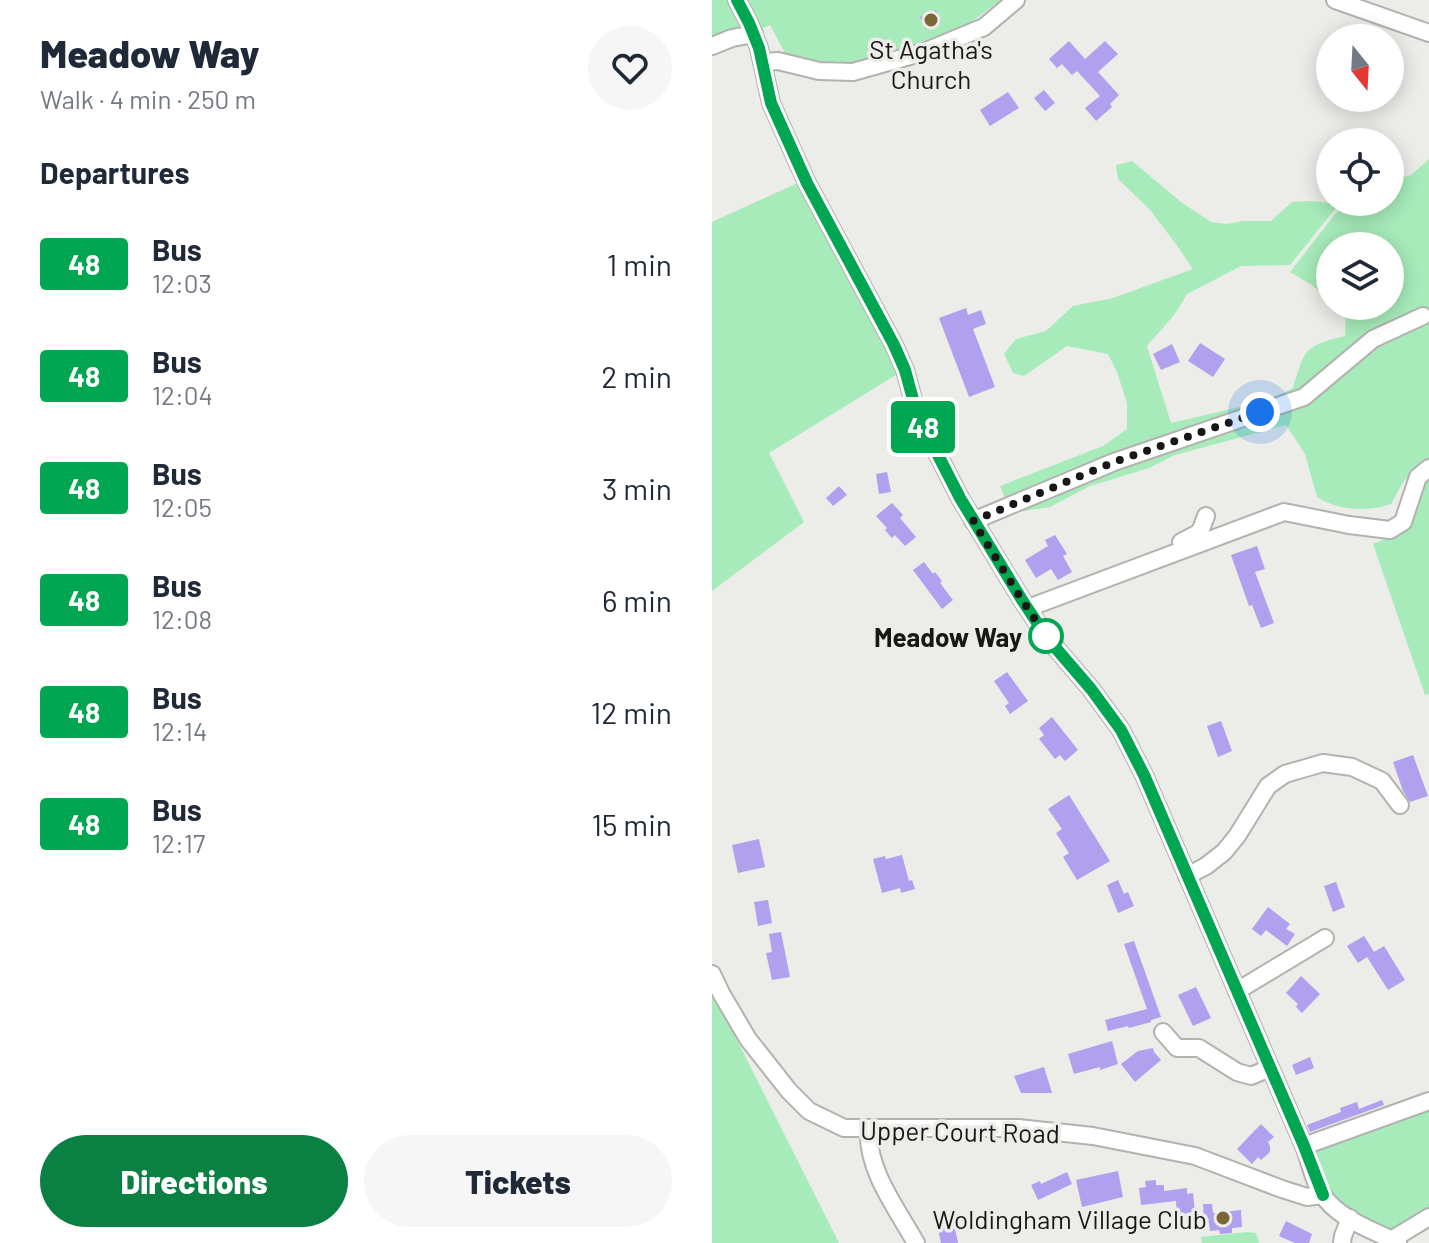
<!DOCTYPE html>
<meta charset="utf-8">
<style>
body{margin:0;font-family:Barlow,sans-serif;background:#f6f6f7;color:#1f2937;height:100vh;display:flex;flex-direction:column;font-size:30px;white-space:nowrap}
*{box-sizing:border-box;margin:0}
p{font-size:26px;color:#747a83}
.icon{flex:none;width:44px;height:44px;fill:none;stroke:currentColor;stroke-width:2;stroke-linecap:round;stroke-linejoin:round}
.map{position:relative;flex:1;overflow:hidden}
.sheet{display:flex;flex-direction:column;background:#fff;width:712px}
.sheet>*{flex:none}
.badge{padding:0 16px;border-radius:6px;font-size:28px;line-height:52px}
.needle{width:52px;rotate:162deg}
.buttons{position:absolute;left:604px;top:24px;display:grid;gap:16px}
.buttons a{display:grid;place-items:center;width:88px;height:88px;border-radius:50%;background:#fff;box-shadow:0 4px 20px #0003;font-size:40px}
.you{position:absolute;width:40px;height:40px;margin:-20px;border:6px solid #fff;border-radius:50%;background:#1a73e8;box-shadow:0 0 0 12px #1a73e833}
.map>.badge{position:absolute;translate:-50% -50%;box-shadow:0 0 0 4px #fff}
h2{padding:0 40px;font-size:30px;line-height:72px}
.round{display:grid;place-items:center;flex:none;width:84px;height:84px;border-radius:42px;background:#f6f6f7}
.head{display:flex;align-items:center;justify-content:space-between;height:136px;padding:0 40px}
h1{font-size:38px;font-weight:800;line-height:60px}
.primary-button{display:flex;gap:16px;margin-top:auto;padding:16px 40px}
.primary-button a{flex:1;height:92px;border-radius:48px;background:#0b8043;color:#fff;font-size:32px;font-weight:800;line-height:92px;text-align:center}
.primary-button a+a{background:#f6f6f7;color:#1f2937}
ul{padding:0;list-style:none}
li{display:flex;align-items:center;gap:24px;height:112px;padding:0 40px}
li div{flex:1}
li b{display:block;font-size:30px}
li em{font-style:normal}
li .badge{min-width:88px;font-weight:700;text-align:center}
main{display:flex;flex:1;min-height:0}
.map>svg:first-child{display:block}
.green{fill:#a7ebba}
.building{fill:#b1a0ed}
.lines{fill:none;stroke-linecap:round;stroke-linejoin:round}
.minor-casing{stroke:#b2b2af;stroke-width:20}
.minor{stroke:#fff;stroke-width:16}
.line-casing{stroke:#fff;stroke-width:18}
.line{stroke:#00a651;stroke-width:12}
.walk{stroke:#181716;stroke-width:8;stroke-dasharray:0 14.4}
.poi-dot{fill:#7b6736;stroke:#ecece8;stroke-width:3}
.stop-dot{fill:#fff;stroke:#00a651;stroke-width:4}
.labels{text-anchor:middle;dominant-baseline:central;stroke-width:7;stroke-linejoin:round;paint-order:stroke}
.poi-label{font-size:26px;fill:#181716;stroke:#ecece8}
.stop-label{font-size:26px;font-weight:bold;fill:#181716;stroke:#ecece8;text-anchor:end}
.street-label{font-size:26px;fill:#181716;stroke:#ecece8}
</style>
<main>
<section class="sheet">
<div class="head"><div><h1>Meadow Way</h1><p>Walk · 4 min · 250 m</p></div><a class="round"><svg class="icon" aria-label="heart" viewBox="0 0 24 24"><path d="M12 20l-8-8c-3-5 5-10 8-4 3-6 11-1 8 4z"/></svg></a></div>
<h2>Departures</h2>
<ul>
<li><span class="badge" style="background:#00a651;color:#fff">48</span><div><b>Bus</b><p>12:03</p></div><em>1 min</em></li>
<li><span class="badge" style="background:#00a651;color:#fff">48</span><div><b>Bus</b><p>12:04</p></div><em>2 min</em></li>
<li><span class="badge" style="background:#00a651;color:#fff">48</span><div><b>Bus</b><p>12:05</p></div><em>3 min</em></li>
<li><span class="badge" style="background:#00a651;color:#fff">48</span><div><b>Bus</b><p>12:08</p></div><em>6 min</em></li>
<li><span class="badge" style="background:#00a651;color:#fff">48</span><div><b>Bus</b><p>12:14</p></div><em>12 min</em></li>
<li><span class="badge" style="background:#00a651;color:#fff">48</span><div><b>Bus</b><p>12:17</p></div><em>15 min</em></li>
</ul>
<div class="primary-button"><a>Directions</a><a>Tickets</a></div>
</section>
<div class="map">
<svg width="717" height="1243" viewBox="0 0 717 1243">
<rect width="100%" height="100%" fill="#ecece8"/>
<g class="green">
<path d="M0,0H289L258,23L192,49L190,54L137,64L103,62L73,53L58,25L0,52Z"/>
<path d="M717,159V694L713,695L661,544L680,536L705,484L693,479L679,504C655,512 627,511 605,497L593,454L574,425L463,455L437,468L378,486L338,507L299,513L288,486L391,446L415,429V403L405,372L396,354L355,346L312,376L301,373L292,354L304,339L334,331L361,306L401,298L481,269L464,244L438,210L406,179L404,165L420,161L469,202L499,222L515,224L531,221H559L580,202L600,201L627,204L578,265L529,266L475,294L462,315L435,346L459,423L553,401L581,388C593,348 593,346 633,336L634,311L626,306H678V246H618V301L600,285L578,272L623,214L640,202H678V181L699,175Z"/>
<path d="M88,182L172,338L184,375L57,453L92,522L0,591V222Z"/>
<path d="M0,990L127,1243H0Z"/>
<path d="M717,1107V1211L679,1232C656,1218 625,1206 613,1180C608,1170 605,1159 601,1149Z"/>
<path d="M535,1232L544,1233L547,1243H490L489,1237Z"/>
</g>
<g class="building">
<path d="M224,10L229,22L214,29L208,17Z"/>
<path d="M357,41L373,59L393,41L406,54L386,72L407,95L398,104L400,107L384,121L373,108L388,96L365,71L360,75L350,64L345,68L337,59Z"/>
<path d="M332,90L343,103L333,111L322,98Z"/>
<path d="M296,92L307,108L278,126L268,110Z"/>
<path d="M254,308L256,315L269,310L274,324L261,329L283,387L257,397L227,318Z"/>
<path d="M488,343L513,359L501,377L476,361Z"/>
<path d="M460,344L468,362L449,370L441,354Z"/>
<path d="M175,472L179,492L167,494L164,474Z"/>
<path d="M127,486L135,495L121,506L114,498Z"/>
<path d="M180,503L191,515L188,518L204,537L193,546L183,535L180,538L173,530L175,528L164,516Z"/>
<path d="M343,535L355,554L351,556L360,572L346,580L339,569L324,578L313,560L336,546L333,540Z"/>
<path d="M545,546L553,569L543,572L562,623L549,628L540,605L537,606L519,555Z"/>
<path d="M212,562L221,574L223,572L230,581L228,583L241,600L230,609L201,570Z"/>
<path d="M295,672L316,701L298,714L293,706L297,703L282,681Z"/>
<path d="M340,717L366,750L353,761L348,755L343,759L327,739L332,735L327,728Z"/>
<path d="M509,721L520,751L506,757L495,726Z"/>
<path d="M701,755L716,796L698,802L691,791L681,762Z"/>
<path d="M357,795L398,861L365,880L351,857L357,853L344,833L350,829L336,809Z"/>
<path d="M47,839L53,867L26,873L20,845Z"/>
<path d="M190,855L197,881L200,880L203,889L189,893L188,888L170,893L161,859L173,856L174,859Z"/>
<path d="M406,880L412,894L416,892L422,906L406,913L395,885Z"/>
<path d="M624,882L633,907L621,912L612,886Z"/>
<path d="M56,900L60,923L46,926L42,902Z"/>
<path d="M556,907L578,924L574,929L583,934L575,946L554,930L549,936L540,929Z"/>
<path d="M69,932L78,977L60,980L54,953L60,952L57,934Z"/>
<path d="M652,936L662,952L672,946L693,980L676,990L655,957L646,963L635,946Z"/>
<path d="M422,941L449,1017L439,1020V1022L417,1028L416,1026L396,1031L393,1020L435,1009L412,944Z"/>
<path d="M589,976L608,994L590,1013L584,1007L586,1004L574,993Z"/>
<path d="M484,987L499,1018L481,1026L466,995Z"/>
<path d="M400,1041L406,1064L388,1070V1067L362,1074L356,1054Z"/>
<path d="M441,1048L442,1052L449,1060L423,1082L409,1064L426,1051Z"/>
<path d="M598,1057L602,1068L584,1075L580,1065Z"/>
<path d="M332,1067L340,1093H309L302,1076Z"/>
<path d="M670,1100L672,1105L598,1132L595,1125L629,1112L628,1108L645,1102L647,1109Z"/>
<path d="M549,1124L562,1137L556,1142L558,1146V1152L549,1160L546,1157L540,1164L525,1149Z"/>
<path d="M406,1171L411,1197L370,1207L364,1180Z"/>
<path d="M355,1172L360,1184L326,1200L319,1185L328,1181L329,1184Z"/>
<path d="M444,1180V1185H452V1191L475,1188V1194L481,1193L483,1213L465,1216L464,1201L429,1205L427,1188L434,1187L433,1181Z"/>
<path d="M491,1204H500L501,1213L529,1210L530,1227L520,1228V1233L508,1234L507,1230L498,1231L497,1223L492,1224Z"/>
<path d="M233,1218L235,1221L241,1219L246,1243H229L224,1220Z"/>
<path d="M574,1221L600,1234L597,1243H583L567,1236Z"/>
</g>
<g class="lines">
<g class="minor-casing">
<g id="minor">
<path d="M25,0L37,23L47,48L59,103L95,183L182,345L193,370L205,414L248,498L310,600L336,639L379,689L409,730L432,775L592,1146C598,1161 601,1181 610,1194C626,1219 661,1230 686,1243"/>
<path d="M623,0L717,33"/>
<path d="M0,46L20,38L42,34"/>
<path d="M52,62L66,61L107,71L141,72L212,52L272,27L304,0"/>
<path d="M261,521L402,462L592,397L661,339L711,316"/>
<path d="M469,542L488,532L494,516"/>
<path d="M316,608L572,512L637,525L678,530L691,522L706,477L717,468"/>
<path d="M475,876L494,866L512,852L525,836L556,786L573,774L611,763L640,767L670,781L688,805"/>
<path d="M0,974L9,993L36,1039L77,1091L97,1111L132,1128H306L381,1136L483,1156L570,1189L595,1197L611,1195"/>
<path d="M525,991L613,938"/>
<path d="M451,1032L465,1048H487L525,1072L539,1076L558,1068"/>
<path d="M157,1129C154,1169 185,1209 204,1243"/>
<path d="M592,1146L717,1101"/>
<path d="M679,1240L717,1217"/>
<path d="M630,1243L631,1236L638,1218"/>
</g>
</g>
<use href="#minor" class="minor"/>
</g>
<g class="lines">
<g class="line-casing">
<path id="line" d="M25,0L37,23L47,48L59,103L95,183L182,345L193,370L205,414L248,498L310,600L336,639L379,689L409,730L432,775L592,1146L611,1195"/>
</g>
<use href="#line" class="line"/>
<path class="walk" d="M334,636L336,639L310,600L261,521L402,462L548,412"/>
</g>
<g class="poi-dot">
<circle cx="219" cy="20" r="8"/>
<circle cx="511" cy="1218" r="8"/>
</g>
<circle class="stop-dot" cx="334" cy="636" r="16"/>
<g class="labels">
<g class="poi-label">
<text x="219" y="48">St Agatha's<tspan x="219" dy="30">Church</tspan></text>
<text x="495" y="1218" text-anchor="end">Woldingham Village Club</text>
</g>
<g class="stop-label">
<text x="310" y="636">Meadow Way</text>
</g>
<g class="street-label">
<text transform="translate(248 1131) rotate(1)">Upper Court Road</text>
</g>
</g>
</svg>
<div class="buttons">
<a><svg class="needle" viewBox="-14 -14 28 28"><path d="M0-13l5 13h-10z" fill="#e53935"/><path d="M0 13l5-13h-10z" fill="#747a83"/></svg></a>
<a><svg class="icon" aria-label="locate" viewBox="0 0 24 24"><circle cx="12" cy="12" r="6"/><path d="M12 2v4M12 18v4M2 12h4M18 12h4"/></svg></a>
<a><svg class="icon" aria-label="layers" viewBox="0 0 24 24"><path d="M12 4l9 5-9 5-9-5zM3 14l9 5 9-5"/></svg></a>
</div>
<div class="you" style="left:548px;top:412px"></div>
<b class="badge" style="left:211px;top:427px;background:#00a651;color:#fff">48</b>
</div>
</main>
